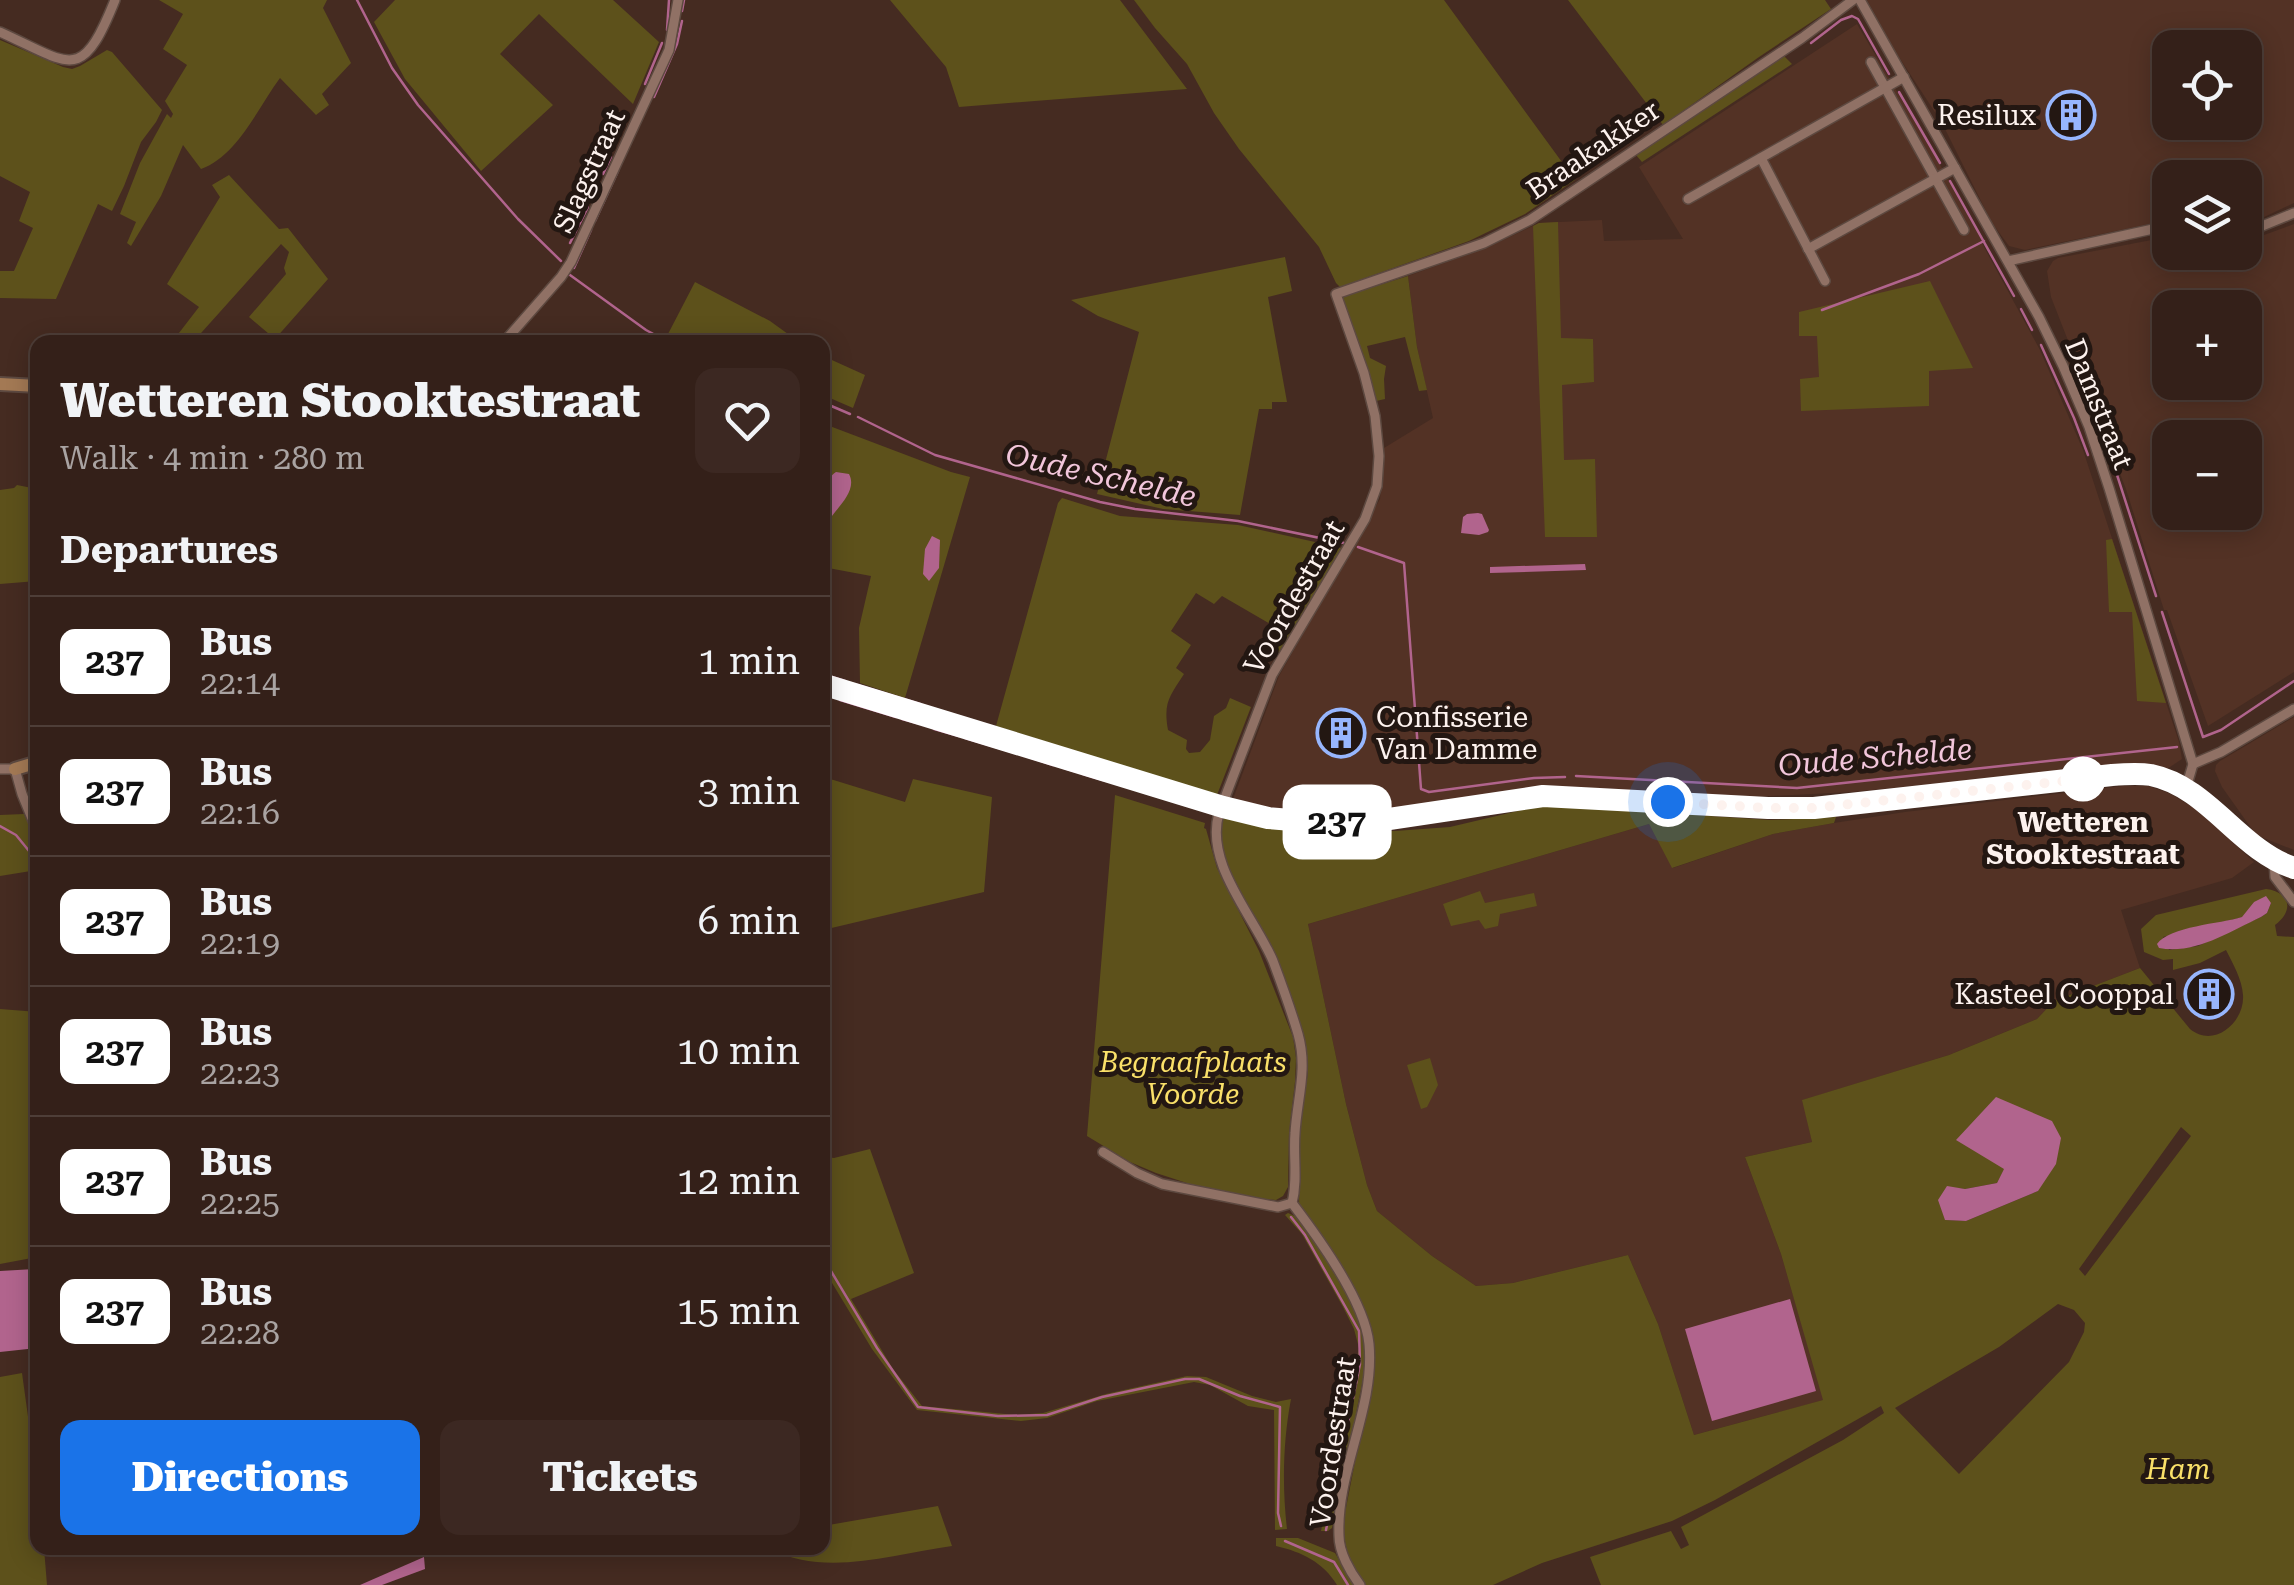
<!DOCTYPE html>
<meta charset="utf-8">
<style>
body{margin:0;font-family:"Roboto Serif",serif;background:#3c2822;color:#f1f3f6;height:100vh;display:flex;flex-direction:column;font-size:38px;white-space:nowrap}
*{box-sizing:border-box;margin:0}
p{font-size:32px;color:#a9a3a2}
.icon{flex:none;width:55px;height:55px;fill:none;stroke:currentColor;stroke-width:2;stroke-linecap:round;stroke-linejoin:round}
.map{position:relative;flex:1;overflow:hidden}
.side{position:absolute;left:30px;top:335px;width:800px;height:1220px;display:flex;flex-direction:column;background:#342019;border-radius:20px;box-shadow:0 5px 25px #0003,0 0 0 2px #4e3e38}
.side>*{flex:none}
.badge{padding:0 20px;border-radius:15px;font-size:35px;line-height:65px}
.fabs{position:absolute;left:2152px;top:30px;display:grid;gap:20px}
.fabs a{display:grid;place-items:center;width:110px;height:110px;border-radius:20px;background:#342019;box-shadow:0 5px 25px #0003,0 0 0 2px #4e3e38;font-size:50px}
.you{position:absolute;width:50px;height:50px;margin:-25px;border:8px solid #fff;border-radius:50%;background:#1a73e8;box-shadow:0 0 0 15px #1a73e833}
.map>.badge{position:absolute;translate:-50% -50%;box-shadow:0 0 0 5px #fff}
h2{padding:0 30px;font-size:38px;line-height:90px}
.round{display:grid;place-items:center;flex:none;width:105px;height:105px;border-radius:20px;background:#3c2822}
.summary{display:flex;align-items:center;justify-content:space-between;height:170px;padding:0 30px}
h1{font-size:48px;font-weight:800;line-height:75px}
.primary-button{display:flex;gap:20px;margin-top:auto;padding:20px 30px}
.primary-button a{flex:1;height:115px;border-radius:20px;background:#1a73e8;color:#fff;font-size:40px;font-weight:800;line-height:115px;text-align:center}
.primary-button a+a{background:#3c2822;color:#f1f3f6}
ul{padding:0;list-style:none}
li{display:flex;align-items:center;gap:30px;height:130px;padding:0 30px;border-top:2px solid #4e3e38}
li div{flex:1}
li b{display:block;font-size:38px}
li em{font-style:normal}
li .badge{min-width:110px;font-weight:700;text-align:center}
.map>svg:first-child{display:block}
.built{fill:#533225;fill-rule:evenodd}
.green{fill:#5d511b;fill-rule:evenodd}
.water{fill:#b1648d}
.lines{fill:none;stroke-linecap:round;stroke-linejoin:round}
.stream{stroke:#b1648d;stroke-width:2.5}
.street-casing{stroke:#5d4940;stroke-width:12}
.secondary-casing{stroke:#5d4940;stroke-width:16}
.street{stroke:#907165;stroke-width:9}
.secondary{stroke:#a37954;stroke-width:12}
.line-casing{stroke:#fff;stroke-width:22}
.line{stroke:#fff;stroke-width:15}
.walk{stroke:#fdf2ee;stroke-width:10;stroke-dasharray:0 18}
.stop-dot{fill:#fff;stroke:#fff;stroke-width:5}
.labels{text-anchor:middle;dominant-baseline:central;stroke-width:10;stroke-linejoin:round;paint-order:stroke}
.poi-label{font-size:28px;fill:#fdf2ee;stroke:#231712;text-anchor:end}
.street-label{font-size:28px;fill:#fdf2ee;stroke:#231712}
.stop-label{font-size:28px;font-weight:bold;fill:#fdf2ee;stroke:#231712}
.park-label{font-size:28px;font-style:italic;fill:#fae069;stroke:#231712}
.water-label{font-size:30px;font-style:italic;fill:#f2c6db;stroke:#231712}
</style>
<div class="map">
<svg width="2294" height="1585" viewBox="0 0 2294 1585">
<rect width="100%" height="100%" fill="#452b21"/>
<g class="built">
<path d="M1867,0H2294V203L2245,226V178H2170V223H2154L2025,250L2009,246L1992,223L1942,123L1895,51ZM2170,48H2245V122H2170Z"/>
<path d="M1857,24L1975,224L1984,247L2040,350L2083,450L2179,742L2182,759L2167,769L2124,765L1852,792L1751,797L1547,786L1330,817L1268,809L1233,799L1279,676L1380,499L1384,448L1433,418L1417,347L1408,276L1486,248L1539,223L1602,220L1604,241L1683,239L1639,167Z"/>
<path d="M2294,224V672L2208,726L2167,610H2164L2126,489L2051,297L2047,271L2053,261L2058,258L2167,237H2170V252L2208,253L2213,255L2218,253L2245,252V242ZM2170,308H2245V382H2170ZM2170,438H2245V512H2170Z"/>
<path d="M2294,717V850L2256,835L2222,787L2215,771L2216,765L2220,761Z"/>
<path d="M2123,786H2148L2169,793L2198,810L2254,862L2232,878L2121,910L2140,968L2054,1001L2037,1019L1949,1055L1803,1100L1812,1142L1745,1157L1781,1254L1824,1400L1694,1435L1658,1324L1628,1255L1513,1283L1476,1286L1432,1256L1377,1211L1367,1185L1346,1104L1308,924L1649,824L1673,868L1773,834L1834,823L1905,812Z"/>
</g>
<g class="green">
<path d="M159,0H327L323,8L351,63L322,94L329,105L316,115L280,78C257,109 238,155 201,169L183,145L161,196L131,246L127,243L136,222L120,214L140,163L167,114L171,118L173,114L165,101L187,65L163,49L183,14Z"/>
<path d="M395,0H613L659,42L633,104L539,14L500,54L553,105L481,171L405,79L374,22Z"/>
<path d="M890,0H1120L1187,89L959,107L946,67Z"/>
<path d="M1134,0H1444L1575,180L1525,214L1469,241L1340,287L1336,283L1319,247L1239,149L1214,113L1187,64L1155,28Z"/>
<path d="M1568,0H1825L1831,9L1759,57L1663,125Z"/>
<path d="M0,40L63,67L72,69L80,66L107,50L112,52L162,110L156,122L141,142L124,186L112,211L98,204L56,299L0,298V271H14L33,228L19,221L30,192L0,176Z"/>
<path d="M1784,56L1792,64L1642,162L1636,155Z"/>
<path d="M229,175L279,229L288,228L328,279L275,339L249,317L286,274L284,268L289,252L281,244L193,342H172L199,307L167,284L220,197L212,185Z"/>
<path d="M1558,222L1561,338L1593,339L1594,382L1562,385L1564,460L1595,459L1597,537H1545L1533,226L1539,223Z"/>
<path d="M1285,257L1292,291L1268,297L1287,402H1272V409H1259L1240,515L1163,509L1097,494L1139,332L1098,316L1071,300Z"/>
<path d="M1408,276L1417,347L1427,390L1419,391L1405,337L1367,346L1370,358L1386,366L1384,379L1385,399L1376,401L1341,297Z"/>
<path d="M1930,281L1973,368L1929,371V406L1801,411L1800,379L1819,377L1817,336H1799V312Z"/>
<path d="M695,282L770,321L799,342H685L668,334Z"/>
<path d="M823,356L865,375L853,408L823,395Z"/>
<path d="M827,425L951,472L970,477L905,698L860,683L859,628L871,576L823,567V514C833,514 839,506 844,497L827,481L823,508V470Z"/>
<path d="M17,485L37,489V581L0,584V490L14,488Z"/>
<path d="M1062,498L1120,516L1238,525L1342,548L1274,660L1262,655L1277,628L1222,596L1214,604L1196,593L1171,631L1191,645L1176,668L1184,674C1170,696 1163,702 1168,730L1187,740L1186,749L1189,753L1200,752L1210,740L1214,716L1226,708L1230,698L1251,707L1217,795L996,726L1058,503Z"/>
<path d="M2112,539L2166,703L2137,701L2132,612H2109L2106,540Z"/>
<path d="M827,778L905,802L913,779L992,797L984,892L823,930L822,796Z"/>
<path d="M1115,795L1205,823L1204,828L1206,829L1217,868L1259,951L1293,1037L1296,1058L1295,1082L1289,1133L1288,1187L1283,1196L1276,1200L1252,1198L1193,1185L1156,1173L1130,1162L1087,1136Z"/>
<path d="M1543,805L1770,820L1836,817L1834,823L1773,834L1672,868L1649,824L1308,924L1346,1104L1367,1185L1377,1211L1432,1256L1476,1286L1513,1283L1628,1255L1658,1324L1694,1435L1823,1400L1781,1254L1745,1157L1812,1142L1802,1100L1949,1055L2037,1019L2054,1001L2140,968L2190,1029C2214,1049 2245,1022 2243,995C2242,979 2233,964 2226,950L2200,963L2173,970V959L2163,960L2144,952L2141,929L2156,915L2266,889C2291,892 2294,911 2275,925L2277,936L2294,937V1585H1601L1590,1557L1671,1531L1681,1549L1689,1545L1681,1527L1843,1440L1884,1413L1881,1406L1715,1500L1672,1521L1542,1563L1493,1585H1364C1350,1562 1342,1545 1344,1518L1372,1375L1374,1355L1370,1326L1350,1284L1299,1205L1300,1121L1308,1073L1303,1033L1276,960L1227,865L1221,848V828L1224,816L1232,820L1297,832L1395,831L1450,827ZM2254,902L2271,903L2267,913L2261,917L2198,946L2169,950L2163,937L2243,917ZM2181,1127L2191,1136L2085,1276L2079,1269ZM2005,1168L2038,1191L1966,1221L1945,1220L1947,1187L1965,1189L1997,1183ZM2058,1304L2074,1310L2085,1323L2084,1332L2069,1362L1959,1474L1895,1408L1999,1347Z"/>
<path d="M24,814L37,840V870L0,876V815Z"/>
<path d="M1480,891L1485,903L1534,893L1537,906L1500,914L1498,926L1485,929L1479,920L1451,926L1443,904Z"/>
<path d="M0,1009L38,1012L37,1257L0,1264Z"/>
<path d="M1430,1058L1438,1085L1427,1107L1421,1109L1407,1065Z"/>
<path d="M870,1149L914,1273L851,1299L893,1369L922,1406L1016,1415L1043,1413L1106,1394L1187,1376L1206,1377L1252,1396L1276,1402L1291,1399C1283,1441 1282,1487 1287,1529L1275,1530L1274,1410L1248,1406L1210,1385L1194,1382L1097,1401L1047,1418L1021,1421L917,1410L872,1349L823,1268V1152L826,1157L834,1158Z"/>
<path d="M1288,1213L1297,1217C1317,1247 1354,1297 1363,1330C1370,1358 1361,1387 1356,1414C1349,1452 1340,1490 1332,1528L1328,1531H1321L1359,1348L1354,1329L1343,1307L1302,1234L1285,1215Z"/>
<path d="M22,1373L37,1482L38,1548H44L47,1585H0V1377Z"/>
<path d="M938,1506L952,1546C893,1554 824,1578 769,1548H822L823,1526Z"/>
<path d="M1276,1538H1298L1335,1553L1354,1585H1337C1323,1562 1302,1552 1276,1546Z"/>
</g>
<g class="water">
<path d="M836,472L849,474C857,489 841,504 832,516L823,514C823,500 823,480 836,472Z"/>
<path d="M1478,513L1482,514L1489,530L1488,532L1479,535L1461,533L1463,517L1467,514Z"/>
<path d="M932,536L940,540L939,568L929,581L923,574L925,549Z"/>
<path d="M1585,564L1586,570L1490,573V567Z"/>
<path d="M2266,896L2271,903L2267,913L2261,917C2229,932 2194,955 2159,948L2157,944C2170,926 2220,924 2242,917L2254,902Z"/>
<path d="M1996,1097L2052,1121L2061,1138L2056,1164L2038,1191L1966,1221L1945,1220L1938,1200L1947,1186L1965,1189L1997,1183L2004,1169L1956,1140Z"/>
<path d="M35,1269L38,1282L37,1348L0,1352V1271Z"/>
<path d="M1790,1299L1816,1391L1712,1421L1685,1329Z"/>
<path d="M424,1557L425,1569L382,1585H360Z"/>
</g>
<g class="lines">
<g class="stream">
<path d="M357,0L392,68L418,105L518,219L561,261"/>
<path d="M682,11L684,0"/>
<path d="M667,30L669,0"/>
<path d="M1811,43L1841,20L1852,16L1858,19L1889,74"/>
<path d="M645,84L662,43"/>
<path d="M1899,92L1940,163"/>
<path d="M654,97L677,44L682,21"/>
<path d="M603,174L611,157"/>
<path d="M1950,181L2014,296"/>
<path d="M595,221L618,171"/>
<path d="M570,243L588,207"/>
<path d="M574,268L591,230"/>
<path d="M570,275L646,330L668,342"/>
<path d="M2021,309L2032,330"/>
<path d="M1822,310L1919,274L1984,241"/>
<path d="M2041,345L2074,418L2088,455"/>
<path d="M822,402L850,414"/>
<path d="M858,417L935,455L1100,502L1135,509L1238,521L1344,543"/>
<path d="M2106,451L2109,450L2156,596"/>
<path d="M1358,547L1404,563L1421,789L1429,792L1534,778L1565,777"/>
<path d="M2162,612L2203,737L2221,730L2294,681"/>
<path d="M822,674L845,681"/>
<path d="M857,685L920,704"/>
<path d="M840,700L896,717"/>
<path d="M902,719L917,723"/>
<path d="M934,729L959,736"/>
<path d="M965,738L1016,753"/>
<path d="M1029,757L1053,765"/>
<path d="M1064,768L1074,771"/>
<path d="M1083,774L1103,780"/>
<path d="M1576,776L1797,788L2177,747"/>
<path d="M0,826L16,835L38,862"/>
<path d="M822,1155L828,1168L822,1192"/>
<path d="M1291,1217L1305,1235L1359,1331L1360,1364L1326,1530"/>
<path d="M822,1256L877,1348L918,1407L998,1416L1047,1415L1102,1397L1185,1379H1199L1240,1396L1280,1407L1278,1513L1281,1526"/>
<path d="M1285,1541L1334,1562L1348,1585"/>
</g>
<g class="street-casing">
<g id="street">
<path d="M1860,0L2039,317L2063,366L2089,427L2109,488L2193,764L2186,788"/>
<path d="M0,32C71,64 81,85 115,0"/>
<path d="M1871,62L1964,230"/>
<path d="M1761,158L1825,281"/>
<path d="M1688,199L1904,77"/>
<path d="M2245,233L2294,213"/>
<path d="M1808,249L1955,168"/>
<path d="M2008,261L2153,229L2170,228"/>
<path d="M504,342L561,277L571,262L669,50L678,0"/>
<path d="M2193,764L2221,752L2294,709"/>
<path d="M0,769H15L22,794L38,833"/>
<path d="M2274,860L2275,877L2294,902"/>
<path d="M1103,1152L1137,1173L1162,1184L1278,1207L1292,1203"/>
<path d="M1360,1585C1350,1572 1339,1552 1339,1536C1336,1471 1375,1409 1369,1344C1365,1301 1318,1237 1292,1203C1298,1180 1293,1156 1295,1133C1297,1099 1308,1069 1298,1034C1291,1010 1282,985 1273,961C1254,916 1204,864 1219,813L1272,675L1365,519L1377,486L1379,456L1375,416L1364,373L1336,294L1484,243L1530,220L1802,38L1853,0"/>
</g>
</g>
<g class="secondary-casing">
<g id="secondary">
<path d="M0,384L38,386"/>
<path d="M822,684L1223,807L1268,817L1316,822H1369L1543,797L1768,808H1814L2112,775C2125,774 2138,773 2151,775C2209,786 2238,850 2294,868"/>
<path d="M15,769L38,762"/>
</g>
</g>
<use href="#street" class="street"/>
<use href="#secondary" class="secondary"/>
</g>
<g class="lines">
<g class="line-casing">
<path id="line" d="M822,684L1223,807L1268,818L1316,822H1369L1543,796L1768,808H1814L2112,775C2125,774 2138,773 2151,775C2209,787 2239,850 2294,868"/>
</g>
<use href="#line" class="line"/>
<path class="walk" d="M1668,802L1768,808H1814L2083,779"/>
</g>
<defs>
<g id="building-ring" transform="scale(2.5)"><circle r="9.5" fill="#231712" stroke="#97b6fd" stroke-width="1.5"/><path d="M-4-6H4V6H1V3H-1V6H-4ZM-2.5-4.3h1.7v1.8h-1.7ZM.8-4.3h1.7v1.8H.8ZM-2.5-1h1.7V.8h-1.7ZM.8-1h1.7V.8H.8Z" fill="#97b6fd"/></g>
</defs>
<g fill-rule="evenodd">
<use href="#building-ring" x="2071" y="115"/>
<use href="#building-ring" x="1341" y="733"/>
<use href="#building-ring" x="2209" y="994"/>
</g>
<circle class="stop-dot" cx="2083" cy="779" r="20"/>
<g class="labels">
<g class="poi-label">
<text x="2036" y="115">Resilux</text>
<text x="1376" y="717" text-anchor="start">Confisserie<tspan x="1376" dy="32">Van Damme</tspan></text>
<text x="2174" y="994">Kasteel Cooppal</text>
</g>
<g class="street-label">
<text transform="translate(1593 150) rotate(-34)">Braakakker</text>
<text transform="translate(589 171) rotate(-65)">Slagstraat</text>
<text transform="translate(2099 404) rotate(68)">Damstraat</text>
<text transform="translate(1294 597) rotate(-60)">Voordestraat</text>
<text transform="translate(1333 1442) rotate(-81)">Voordestraat</text>
</g>
<g class="stop-label">
<text x="2083" y="822">Wetteren<tspan x="2083" dy="32">Stooktestraat</tspan></text>
</g>
<g class="park-label">
<text x="1193" y="1062">Begraafplaats<tspan x="1193" dy="32">Voorde</tspan></text>
<text x="2178" y="1469">Ham</text>
</g>
<g class="water-label">
<text transform="translate(1101 475) rotate(13)">Oude Schelde</text>
<text transform="translate(1875 757) rotate(-5)">Oude Schelde</text>
</g>
</g>
</svg>
<div class="fabs">
<a><svg class="icon" aria-label="locate" viewBox="0 0 24 24"><circle cx="12" cy="12" r="6"/><path d="M12 2v4M12 18v4M2 12h4M18 12h4"/></svg></a>
<a><svg class="icon" aria-label="layers" viewBox="0 0 24 24"><path d="M12 4l9 5-9 5-9-5zM3 14l9 5 9-5"/></svg></a>
<a>+</a>
<a>−</a>
</div>
<div class="you" style="left:1668px;top:802px"></div>
<b class="badge" style="left:1337px;top:822px;background:#fff;color:#111">237</b>
<section class="side">
<div class="summary"><div><h1>Wetteren Stooktestraat</h1><p>Walk · 4 min · 280 m</p></div><a class="round"><svg class="icon" aria-label="heart" viewBox="0 0 24 24"><path d="M12 20l-8-8c-3-5 5-10 8-4 3-6 11-1 8 4z"/></svg></a></div>
<h2>Departures</h2>
<ul>
<li><span class="badge" style="background:#fff;color:#111">237</span><div><b>Bus</b><p>22:14</p></div><em>1 min</em></li>
<li><span class="badge" style="background:#fff;color:#111">237</span><div><b>Bus</b><p>22:16</p></div><em>3 min</em></li>
<li><span class="badge" style="background:#fff;color:#111">237</span><div><b>Bus</b><p>22:19</p></div><em>6 min</em></li>
<li><span class="badge" style="background:#fff;color:#111">237</span><div><b>Bus</b><p>22:23</p></div><em>10 min</em></li>
<li><span class="badge" style="background:#fff;color:#111">237</span><div><b>Bus</b><p>22:25</p></div><em>12 min</em></li>
<li><span class="badge" style="background:#fff;color:#111">237</span><div><b>Bus</b><p>22:28</p></div><em>15 min</em></li>
</ul>
<div class="primary-button"><a>Directions</a><a>Tickets</a></div>
</section>
</div>
